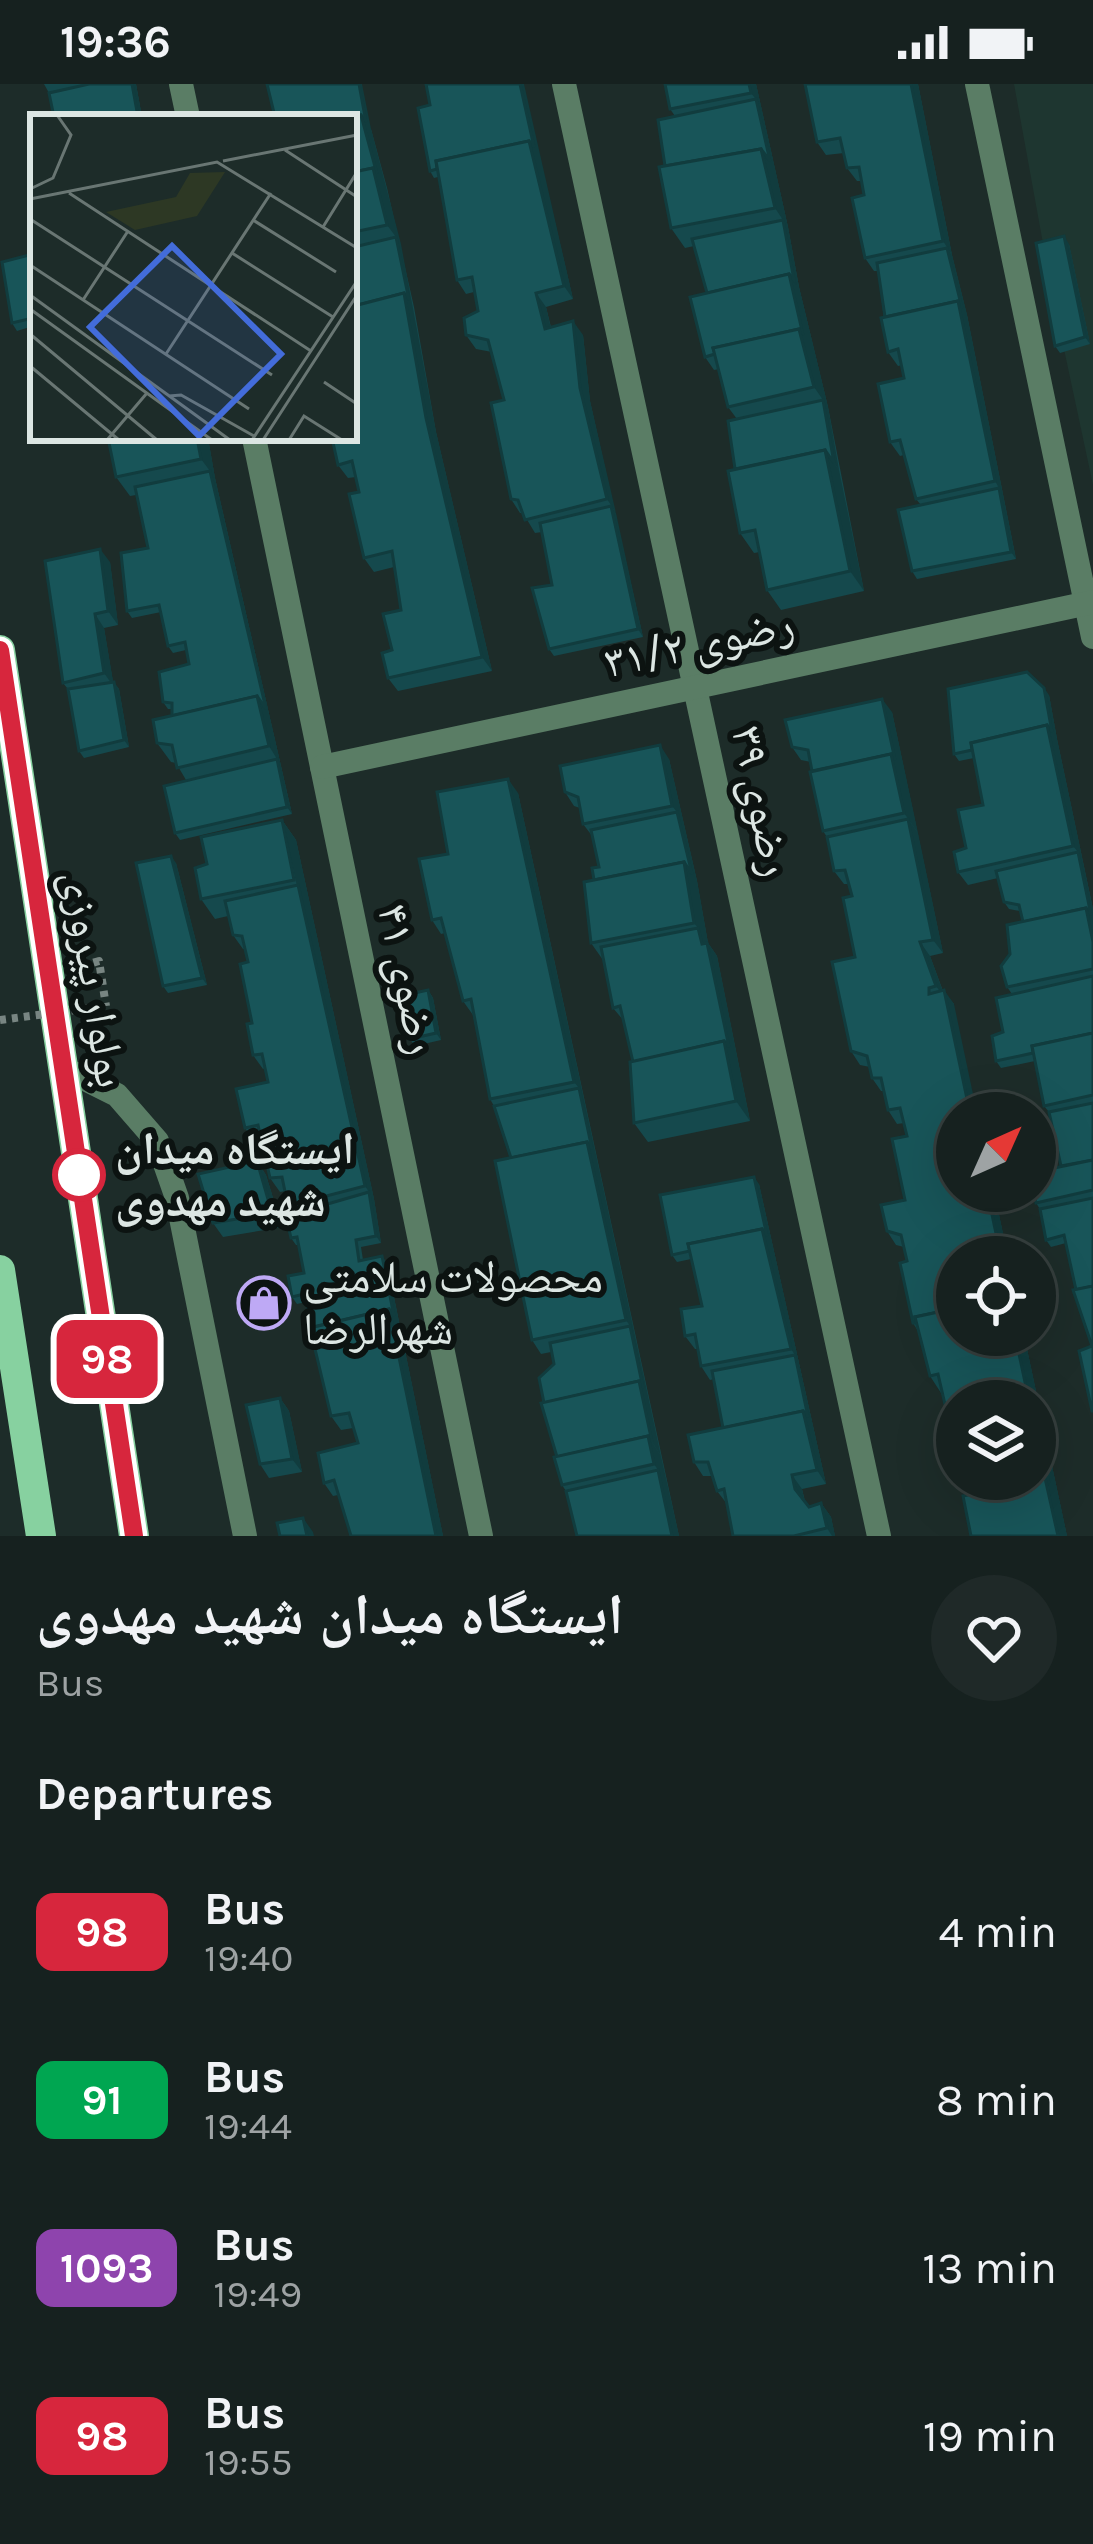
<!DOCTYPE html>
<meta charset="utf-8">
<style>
body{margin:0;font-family:Karla,"Noto Naskh Arabic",sans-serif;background:#1f2928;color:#f1f3f6;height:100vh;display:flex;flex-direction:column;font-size:45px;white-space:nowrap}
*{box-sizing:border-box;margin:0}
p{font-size:39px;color:#9ea3a4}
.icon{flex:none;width:66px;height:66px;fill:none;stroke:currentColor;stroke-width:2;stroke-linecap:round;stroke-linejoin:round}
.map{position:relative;height:1452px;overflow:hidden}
.details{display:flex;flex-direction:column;background:#16211f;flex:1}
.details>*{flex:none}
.badge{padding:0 24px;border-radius:18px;font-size:42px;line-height:78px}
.needle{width:78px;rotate:45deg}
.controls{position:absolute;left:936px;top:1008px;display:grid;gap:24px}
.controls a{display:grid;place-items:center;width:120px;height:120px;border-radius:50%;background:#16211f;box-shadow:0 12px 48px #0002,0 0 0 3px #353e3d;font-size:60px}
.map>.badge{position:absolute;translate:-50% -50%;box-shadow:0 0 0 6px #fff}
h2{padding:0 36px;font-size:45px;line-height:108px}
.round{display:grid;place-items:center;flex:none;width:126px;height:126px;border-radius:63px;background:#1f2928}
.head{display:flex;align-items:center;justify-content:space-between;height:204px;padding:0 36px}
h1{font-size:57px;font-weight:800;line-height:90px}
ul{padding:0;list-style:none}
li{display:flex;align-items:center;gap:36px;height:168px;padding:0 36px}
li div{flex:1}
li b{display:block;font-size:45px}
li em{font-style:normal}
li .badge{min-width:132px;font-weight:700;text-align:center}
.status{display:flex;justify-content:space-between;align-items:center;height:84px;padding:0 60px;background:#16211f;direction:ltr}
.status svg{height:33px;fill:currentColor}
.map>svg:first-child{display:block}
.built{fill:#1e3630}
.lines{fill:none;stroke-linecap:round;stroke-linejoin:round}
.path{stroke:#788582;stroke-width:8;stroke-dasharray:6 6;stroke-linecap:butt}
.street{stroke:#5a7d65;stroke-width:24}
.primary{stroke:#87d1a0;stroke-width:30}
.path-bridge{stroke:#788582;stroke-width:8;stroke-dasharray:6 6;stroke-linecap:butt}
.wall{fill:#15494d;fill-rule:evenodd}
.shaded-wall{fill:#113c3e}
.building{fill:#185559;stroke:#113c3e;stroke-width:3}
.line-casing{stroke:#fff;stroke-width:27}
.line{stroke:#d7263d;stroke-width:18}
.stop-dot{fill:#fff;stroke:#d7263d;stroke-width:6}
.labels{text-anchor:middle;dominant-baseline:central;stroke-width:12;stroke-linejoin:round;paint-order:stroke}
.street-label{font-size:45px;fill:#dce6e3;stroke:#0c1311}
.stop-label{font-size:45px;font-weight:bold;fill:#dce6e3;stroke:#0c1311;text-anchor:start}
.poi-label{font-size:45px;fill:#dce6e3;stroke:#0c1311;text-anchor:start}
.inset-road{fill:none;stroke:#697673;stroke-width:3}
.view{fill:#436cda;fill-opacity:0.15;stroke:#436cda;stroke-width:6}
.inset-edge{fill:none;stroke:#dce6e3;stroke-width:6}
</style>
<div class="status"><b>19:36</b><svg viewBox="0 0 49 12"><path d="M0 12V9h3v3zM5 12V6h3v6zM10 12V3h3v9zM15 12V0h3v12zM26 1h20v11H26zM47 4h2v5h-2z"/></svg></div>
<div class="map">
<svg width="1093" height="1452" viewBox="0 0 1093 1452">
<rect width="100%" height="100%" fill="#1d2c29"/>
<path class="built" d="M1014,0H1093V401L1052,209Z"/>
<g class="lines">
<path class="path" d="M82,882L99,877L106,922"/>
<g class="street">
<path d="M181,0L188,33"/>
<path d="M564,0L879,1452"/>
<path d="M977,0L1093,553"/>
<path d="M254,354L481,1452"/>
<path d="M322,683L1093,518"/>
<path d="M63,984L117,1011L157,1057L177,1114L245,1452"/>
</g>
<g class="primary">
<path d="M0,566L134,1452"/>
<path d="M0,1186L41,1452"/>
</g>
<path class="path-bridge" d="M0,936L106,922"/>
</g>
<g class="wall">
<path d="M44,0H136L142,33H54L49,9Z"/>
<path d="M665,0H756L788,143L799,203L828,323L864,507L781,526L767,506L760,468L754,469L740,449L735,385L737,335L728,323L719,285L714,286L705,273L707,209L694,162L685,164L671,144L665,82L675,32L670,25Z"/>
<path d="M918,0L952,171L967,231L1016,475L917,495L912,487L921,421L916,415L904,371L900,372L890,358L904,294L902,281L898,282L888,268L878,187H874L865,174L864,111L862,97H857L847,84L844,69L826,71L817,58Z"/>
<path d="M354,33L371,45L387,104L414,223L436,348L492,587L398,607L388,594L392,566L401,526L394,483L374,488L364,474L359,408L356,393L348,394L338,381L354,354Z"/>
<path d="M539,70L573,215L546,223L551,243L583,251L590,317L643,553L554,572L549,565L552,501L542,448L535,449L523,429H520L511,415L504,316L492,268L476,265L466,251L478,227L474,208L466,210L457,196L438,93L434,94L430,87Z"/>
<path d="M1069,160L1090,260L1060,269L1055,262Z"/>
<path d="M33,170V242L17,247L12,239Z"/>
<path d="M208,354L215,394L292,730L180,756L175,749L186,696L176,679L171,678L157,659L172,632V625H168L163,618L189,580L186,566L173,569L168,562L161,528L132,534L127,527L148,464L136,411L130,412L116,393Z"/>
<path d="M110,478L118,541L104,544L113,598L119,605L129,663L84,674L79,667L68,605L63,599Z"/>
<path d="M1049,611L1057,655L1093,825V1328L1079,1267L1092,1262L1076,1206L1066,1159L1051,1163L1046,1156L1040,1125L1036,1119L1061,1082L1049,1028L1044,1022L1035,977L1001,984L996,977L1012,910L1007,903L1010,870L1023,838L1020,827L1009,825L1004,818L998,794L968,801L958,788L983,721L974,674L959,677L954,670Z"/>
<path d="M892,628L943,869L930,872L943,907L954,920L957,1107H994L1008,1173H957L1024,1251L1067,1452L975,1409L974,1404L963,1407L953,1393L956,1357L952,1351L943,1312L930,1292L918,1247L913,1239L907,1177L904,1163L896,1161L887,1147L905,1116L907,1052L904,1039L897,1040L888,1026L884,1007H881L872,994L870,983L860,981L851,967L855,873L852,812L849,800H844L834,787L827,753L823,747L811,678L801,676L792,663ZM957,1317H1035V1395H957Z"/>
<path d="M669,675L697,797L708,859L717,872L750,1037L648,1058L634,1039L633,978L624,937L613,924L603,876L591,859L594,796L599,783L593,753L583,740L580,724L574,722L565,708Z"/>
<path d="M518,709L679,1452L566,1407L562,1401L544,1319L554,1280L551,1268L541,1270L532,1256L511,1074L494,1022L490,1015L473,931L463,917L445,849L441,850L432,836L448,770Z"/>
<path d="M282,736L296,756L374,1115L381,1159L361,1163L363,1176L387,1179L443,1452H351L338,1411L333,1412L324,1399L358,1359L353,1344L341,1346L331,1332L306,1218L297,1220L292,1213L304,1189L299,1161H296L291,1154L293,1130L288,1122L285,1107L280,1108L270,1094L261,1057L255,1058L245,1044L268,998L265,984L263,985L253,971L248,878L245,865H243L233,851L228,832L215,835L201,815L207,780Z"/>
<path d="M176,779L207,901L168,909L163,902Z"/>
<path d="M428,906L433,914L441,956L415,962L410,955Z"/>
<path d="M257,1077L266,1091L282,1143L223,1153L213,1139Z"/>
<path d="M759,1100L826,1400L802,1405L805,1417L809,1423L821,1419L831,1433L835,1452H733L727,1420L717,1407L712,1392H703L694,1378L723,1344L714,1295L710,1296L701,1282L698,1265H695L685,1252L702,1222L691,1175L677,1178L672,1171Z"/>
<path d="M280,1314L289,1327L302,1388L269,1394L260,1380Z"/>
</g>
<g class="shaded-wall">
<path d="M132,0H136L142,33H138Z"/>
<path d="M359,0H362L371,45L401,160L436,348L492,587L482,573L426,334L396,153L387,141L373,84L361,31Z"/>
<path d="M520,0H524L573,215L564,202L529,57Z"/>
<path d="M749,0H756L761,22L751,9Z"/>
<path d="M911,0H918L952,171L943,157Z"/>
<path d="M756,15L761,22L788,143L799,203L828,323L839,386L834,379L823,316L814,303L799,245L789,190L783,136L775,124L761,65Z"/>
<path d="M1064,152L1069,160L1090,260L1085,253Z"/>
<path d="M947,164L952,171L967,231L1016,475L1011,468L999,404L995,397Z"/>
<path d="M536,209L546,223L554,258L545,245Z"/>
<path d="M573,237L583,251L590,317L616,429L607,415L580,304Z"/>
<path d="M197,354H208L215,394L292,730L287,723L277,675L269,662L210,387L201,375Z"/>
<path d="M825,366L839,386L864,507L850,487Z"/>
<path d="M611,422L616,429L643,553L638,545Z"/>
<path d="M100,465L110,478L118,541L108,527Z"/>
<path d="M95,530L104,544L114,603L104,589Z"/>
<path d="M114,598L119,605L129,663L124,656Z"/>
<path d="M1044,604L1049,611L1057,655L1093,825V858L1078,768L1073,762L1047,641Z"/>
<path d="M882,615L892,628L918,749L904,729L891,670Z"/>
<path d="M660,661L669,675L697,797L708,859L717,872L750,1037L736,1017L702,860L698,844L694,839L677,728L672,722Z"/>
<path d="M508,695L518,709L661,1372L652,1358L639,1297L630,1242L626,1236L587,1058L579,1004L574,998Z"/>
<path d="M908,735L918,749L943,869L933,856Z"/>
<path d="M282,736L296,756L374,1115L381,1159L376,1152L369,1108L365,1102Z"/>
<path d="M171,772L176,779L207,901L202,894Z"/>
<path d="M920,858L930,872L946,916L936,902Z"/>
<path d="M428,906L433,914L441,956L436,949Z"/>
<path d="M944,906L954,920L977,1029H970Z"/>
<path d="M257,1077L266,1091L282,1143L272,1129Z"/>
<path d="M754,1093L759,1100L826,1400L817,1386L803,1327L795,1271L791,1265L762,1145Z"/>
<path d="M987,1107H994L1008,1173H1001Z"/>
<path d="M382,1172L387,1179L443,1452H436L389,1225Z"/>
<path d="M1015,1251H1024L1067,1452H1058L1035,1336V1317H1029Z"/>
<path d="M280,1314L289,1327L302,1388L292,1375Z"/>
<path d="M648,1352L661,1372L679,1452H672L658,1386L654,1380Z"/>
<path d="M792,1391L802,1405L805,1419L795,1405Z"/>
<path d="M821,1419L831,1433L835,1452H832L827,1444Z"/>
<path d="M303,1434L313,1448L314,1452H307Z"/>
</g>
<g class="building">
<path d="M89,0H132L138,33H54L49,9Z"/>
<path d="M267,0H359L366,38L361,31L275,33Z"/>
<path d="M426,0H520L534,63L529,57L436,77L437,85L430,87L418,24L430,21Z"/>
<path d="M665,0H749L751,9L670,25Z"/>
<path d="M805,0H911L943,157L865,174L852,114L864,111L859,83L847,84L840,54L817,58Z"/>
<path d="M756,15L770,77L761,65L665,82L658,36Z"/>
<path d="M361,31L377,90L373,84L354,88L353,33Z"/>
<path d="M529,57L564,202L536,209L545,245L573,237L580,304L607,415L525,436L518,416L511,415L491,319L504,316L488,256L466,251L464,234L478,227L472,193L457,196L436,77Z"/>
<path d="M761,65L775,124L671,144L659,83Z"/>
<path d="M373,84L387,141L354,148V88Z"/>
<path d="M783,136L794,196L789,190L707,209L692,155Z"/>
<path d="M1064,152L1085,253L1055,262L1036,159Z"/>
<path d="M396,153L409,216L404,209L354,222V163Z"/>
<path d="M947,164L962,224L958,217L885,233L877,179Z"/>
<path d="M33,170V234L12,239L2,178Z"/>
<path d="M789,190L803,251L799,245L713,264L715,270L705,273L690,213Z"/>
<path d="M404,209L426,334L482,573L388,594L382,569L392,566L383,530L401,526L392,467L364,474L349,410L359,408L352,377L338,381L332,354H354V222Z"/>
<path d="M958,217L995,397L916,415L900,356L890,358L878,300L904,294L898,265L888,268L881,234Z"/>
<path d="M799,245L814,303L728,323L713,264Z"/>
<path d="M823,316L834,379L825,366L735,385L728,337Z"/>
<path d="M108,354H197L201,375L116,393Z"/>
<path d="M825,366L850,487L767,506L755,446L740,449L728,387Z"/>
<path d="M210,387L266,625L257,612L172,632V619L163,618L159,588L189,580L185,558L168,562L159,521L127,527L121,469L148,464L135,403Z"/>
<path d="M999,404L1011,468L912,487L898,426Z"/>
<path d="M611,422L638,545L549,565L532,504L552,501L540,439Z"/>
<path d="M100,465L108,527L95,530L104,589L63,599L45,477Z"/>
<path d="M1027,588L1044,604L1052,648L1047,641L971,659L972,666L954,670L948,605Z"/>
<path d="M114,598L124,656L79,667L68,605Z"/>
<path d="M257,612L269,662L177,684L172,661L157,659L153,636Z"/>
<path d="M882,615L895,676L891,670L812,687L808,666L792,663L785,636Z"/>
<path d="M1047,641L1073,762L958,788L954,768L966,764L958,726L983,721L971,659Z"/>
<path d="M660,661L672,722L583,740L578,713L565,708L560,682Z"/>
<path d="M891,670L904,729L823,747L810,688Z"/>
<path d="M277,675L287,723L175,749L164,702Z"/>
<path d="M508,695L574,998L490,1015L471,915L463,917L441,834L432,836L419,775L448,770L437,708Z"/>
<path d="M677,728L692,790L684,778L594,796L592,784L599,783L591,746Z"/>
<path d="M908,735L933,856L920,858L936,902L929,904V910L944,906L970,1029H957V1107H987L1001,1173H957V1224L915,1233L916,1239H913L900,1179L907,1177L901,1151L887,1147L881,1121L905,1116L892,1055L907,1052L900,1024L888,1026L881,994H872L867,972L851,967L832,878L855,873L843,814L852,812L845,786L834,787L827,753Z"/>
<path d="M282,736L294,796L201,815L195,784L207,780L201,753Z"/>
<path d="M1078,768L1091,831L1086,824L1023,838L1019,821L1004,818L996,787Z"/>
<path d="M171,772L202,894L163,902L136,779Z"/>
<path d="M684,778L694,839L591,859L584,798Z"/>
<path d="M298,801L365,1102L288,1122L282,1093L270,1094L258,1041L245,1044L236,1005L268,998L262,970L253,971L247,940L252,939L240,880L248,878L242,852L233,851L225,817Z"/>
<path d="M1086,824L1093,858V885L1007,903L1001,882L1010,870L1007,841Z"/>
<path d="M698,844L702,860L707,859L729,963L724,957L633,978L620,922L613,924L601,863Z"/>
<path d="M1093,892V949L1032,962L1033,969L996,977L992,952L1003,948L996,914Z"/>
<path d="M428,906L436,949L410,955L401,912Z"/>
<path d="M1093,949V1011L1044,1022L1032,962Z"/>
<path d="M724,957L736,1017L634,1039L630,978Z"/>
<path d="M579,1004L592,1065L587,1058L511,1074L494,1022Z"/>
<path d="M1093,1019V1076L1061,1082L1049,1028Z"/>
<path d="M587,1058L626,1236L532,1256L495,1077Z"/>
<path d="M1093,1076V1106L1036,1119L1033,1107H1035V1088Z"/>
<path d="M257,1077L272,1129L213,1139L198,1090Z"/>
<path d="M754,1093L767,1152L762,1145L688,1160L690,1167L672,1171L660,1111Z"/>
<path d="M369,1108L376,1152L356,1156L359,1177L382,1172L394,1232L389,1225L313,1243L304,1210L292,1213L288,1192L304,1189L297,1153L291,1154L286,1132Z"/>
<path d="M1093,1114V1202L1076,1206L1064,1151L1046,1156L1040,1125Z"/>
<path d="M762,1145L791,1265L701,1282L695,1250L685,1252L681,1225L702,1222L688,1160Z"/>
<path d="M1093,1202V1327H1092L1079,1267L1092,1262L1073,1206Z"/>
<path d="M957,1224V1251H1015L1029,1317H957V1350L952,1351L938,1290L930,1292L915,1233Z"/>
<path d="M389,1225L436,1452H351L334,1396L324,1399L318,1369L358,1359L349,1329L331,1332L310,1244Z"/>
<path d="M630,1242L643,1304L639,1297L544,1319L539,1294L554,1280L550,1259Z"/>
<path d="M795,1271L808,1333L803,1327L723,1344L712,1287Z"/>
<path d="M639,1297L652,1358L648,1352L557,1373L541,1319Z"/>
<path d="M280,1314L292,1375L260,1380L246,1321Z"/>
<path d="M803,1327L817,1386L792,1391L795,1405L809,1423L821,1419L827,1444L794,1452H733L724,1405L717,1407L708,1378H694L688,1351Z"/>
<path d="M1035,1338L1049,1399L1045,1394L975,1409L972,1395H1035Z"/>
<path d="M648,1352L654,1380L562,1401L554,1373Z"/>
<path d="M957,1356V1393H953L945,1359Z"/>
<path d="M658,1386L672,1452H577L566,1407Z"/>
<path d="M1045,1394L1058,1452H971L963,1412Z"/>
<path d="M303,1434L307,1452H280L277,1439Z"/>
</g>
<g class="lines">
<g class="line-casing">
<path id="line" d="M0,566L134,1452"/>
</g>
<use href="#line" class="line"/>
</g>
<defs>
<g id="shop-ring" transform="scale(2.7)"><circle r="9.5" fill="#0c1311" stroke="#bea9f5" stroke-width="1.5"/><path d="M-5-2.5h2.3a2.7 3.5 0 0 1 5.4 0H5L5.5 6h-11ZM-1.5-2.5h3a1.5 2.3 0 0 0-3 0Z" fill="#bea9f5"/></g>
</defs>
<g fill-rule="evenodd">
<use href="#shop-ring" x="264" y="1219"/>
</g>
<circle class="stop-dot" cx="79" cy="1091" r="24"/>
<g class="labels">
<g class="street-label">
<text transform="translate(699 559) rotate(-12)">رضوی ۳۱/۲</text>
<text transform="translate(762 717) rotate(78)">رضوی ۳۹</text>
<text transform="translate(95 895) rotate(81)">بولوار پیروزی</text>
<text transform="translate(408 895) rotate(78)">رضوی ۴۱</text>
</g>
<g class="stop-label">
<text x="115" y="1065">ایستگاه میدان<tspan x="115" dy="52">شهید مهدوی</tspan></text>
</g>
<g class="poi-label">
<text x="303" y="1193">محصولات سلامتی<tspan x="303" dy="52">شهرالرضا</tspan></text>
</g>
</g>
<g transform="translate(30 30)">
<rect width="327" height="327" fill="#1d2c29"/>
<path d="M195,58L167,102L105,116L76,98L146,83L160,59Z" fill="#2d3824"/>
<path class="inset-road" d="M255,36L327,83M193,47L327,21M0,75L23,64L41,21L27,1M39,79L281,237M0,85L187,48L327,134M0,105L242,261M223,106L306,158M293,113L327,58M202,139L303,203M0,151L219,295M0,181L200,326M53,186L98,117M0,195L182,326M0,220L127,326M136,240L241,79M0,252L89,326M294,268L327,290M139,282L151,281L224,322M77,326L117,279M222,326L327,167M233,326L327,181M259,326L274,302L312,326"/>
<path class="view" d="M142,132L251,240L169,322L60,213Z"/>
<rect width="327" height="327" class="inset-edge"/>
</g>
</svg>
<div class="controls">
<a><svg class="needle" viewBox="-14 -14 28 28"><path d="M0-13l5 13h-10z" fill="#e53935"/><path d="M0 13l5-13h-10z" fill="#9ea3a4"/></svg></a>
<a><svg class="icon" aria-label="locate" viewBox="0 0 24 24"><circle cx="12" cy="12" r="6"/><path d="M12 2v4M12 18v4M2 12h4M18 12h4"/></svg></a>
<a><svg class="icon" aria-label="layers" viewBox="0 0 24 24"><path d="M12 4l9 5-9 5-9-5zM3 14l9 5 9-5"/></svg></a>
</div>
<b class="badge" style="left:107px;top:1275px;background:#d7263d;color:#fff">98</b>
</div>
<section class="details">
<div class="head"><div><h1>ایستگاه میدان شهید مهدوی</h1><p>Bus</p></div><a class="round"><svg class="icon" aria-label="heart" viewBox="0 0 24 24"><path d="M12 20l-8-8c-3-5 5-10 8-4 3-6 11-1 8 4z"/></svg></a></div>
<h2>Departures</h2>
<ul>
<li><span class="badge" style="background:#d7263d;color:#fff">98</span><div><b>Bus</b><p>19:40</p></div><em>4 min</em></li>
<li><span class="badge" style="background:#00a651;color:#fff">91</span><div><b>Bus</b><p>19:44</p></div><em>8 min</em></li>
<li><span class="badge" style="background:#8e44ad;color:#fff">1093</span><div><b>Bus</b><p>19:49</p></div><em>13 min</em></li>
<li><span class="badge" style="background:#d7263d;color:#fff">98</span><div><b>Bus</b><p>19:55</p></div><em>19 min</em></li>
</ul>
</section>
